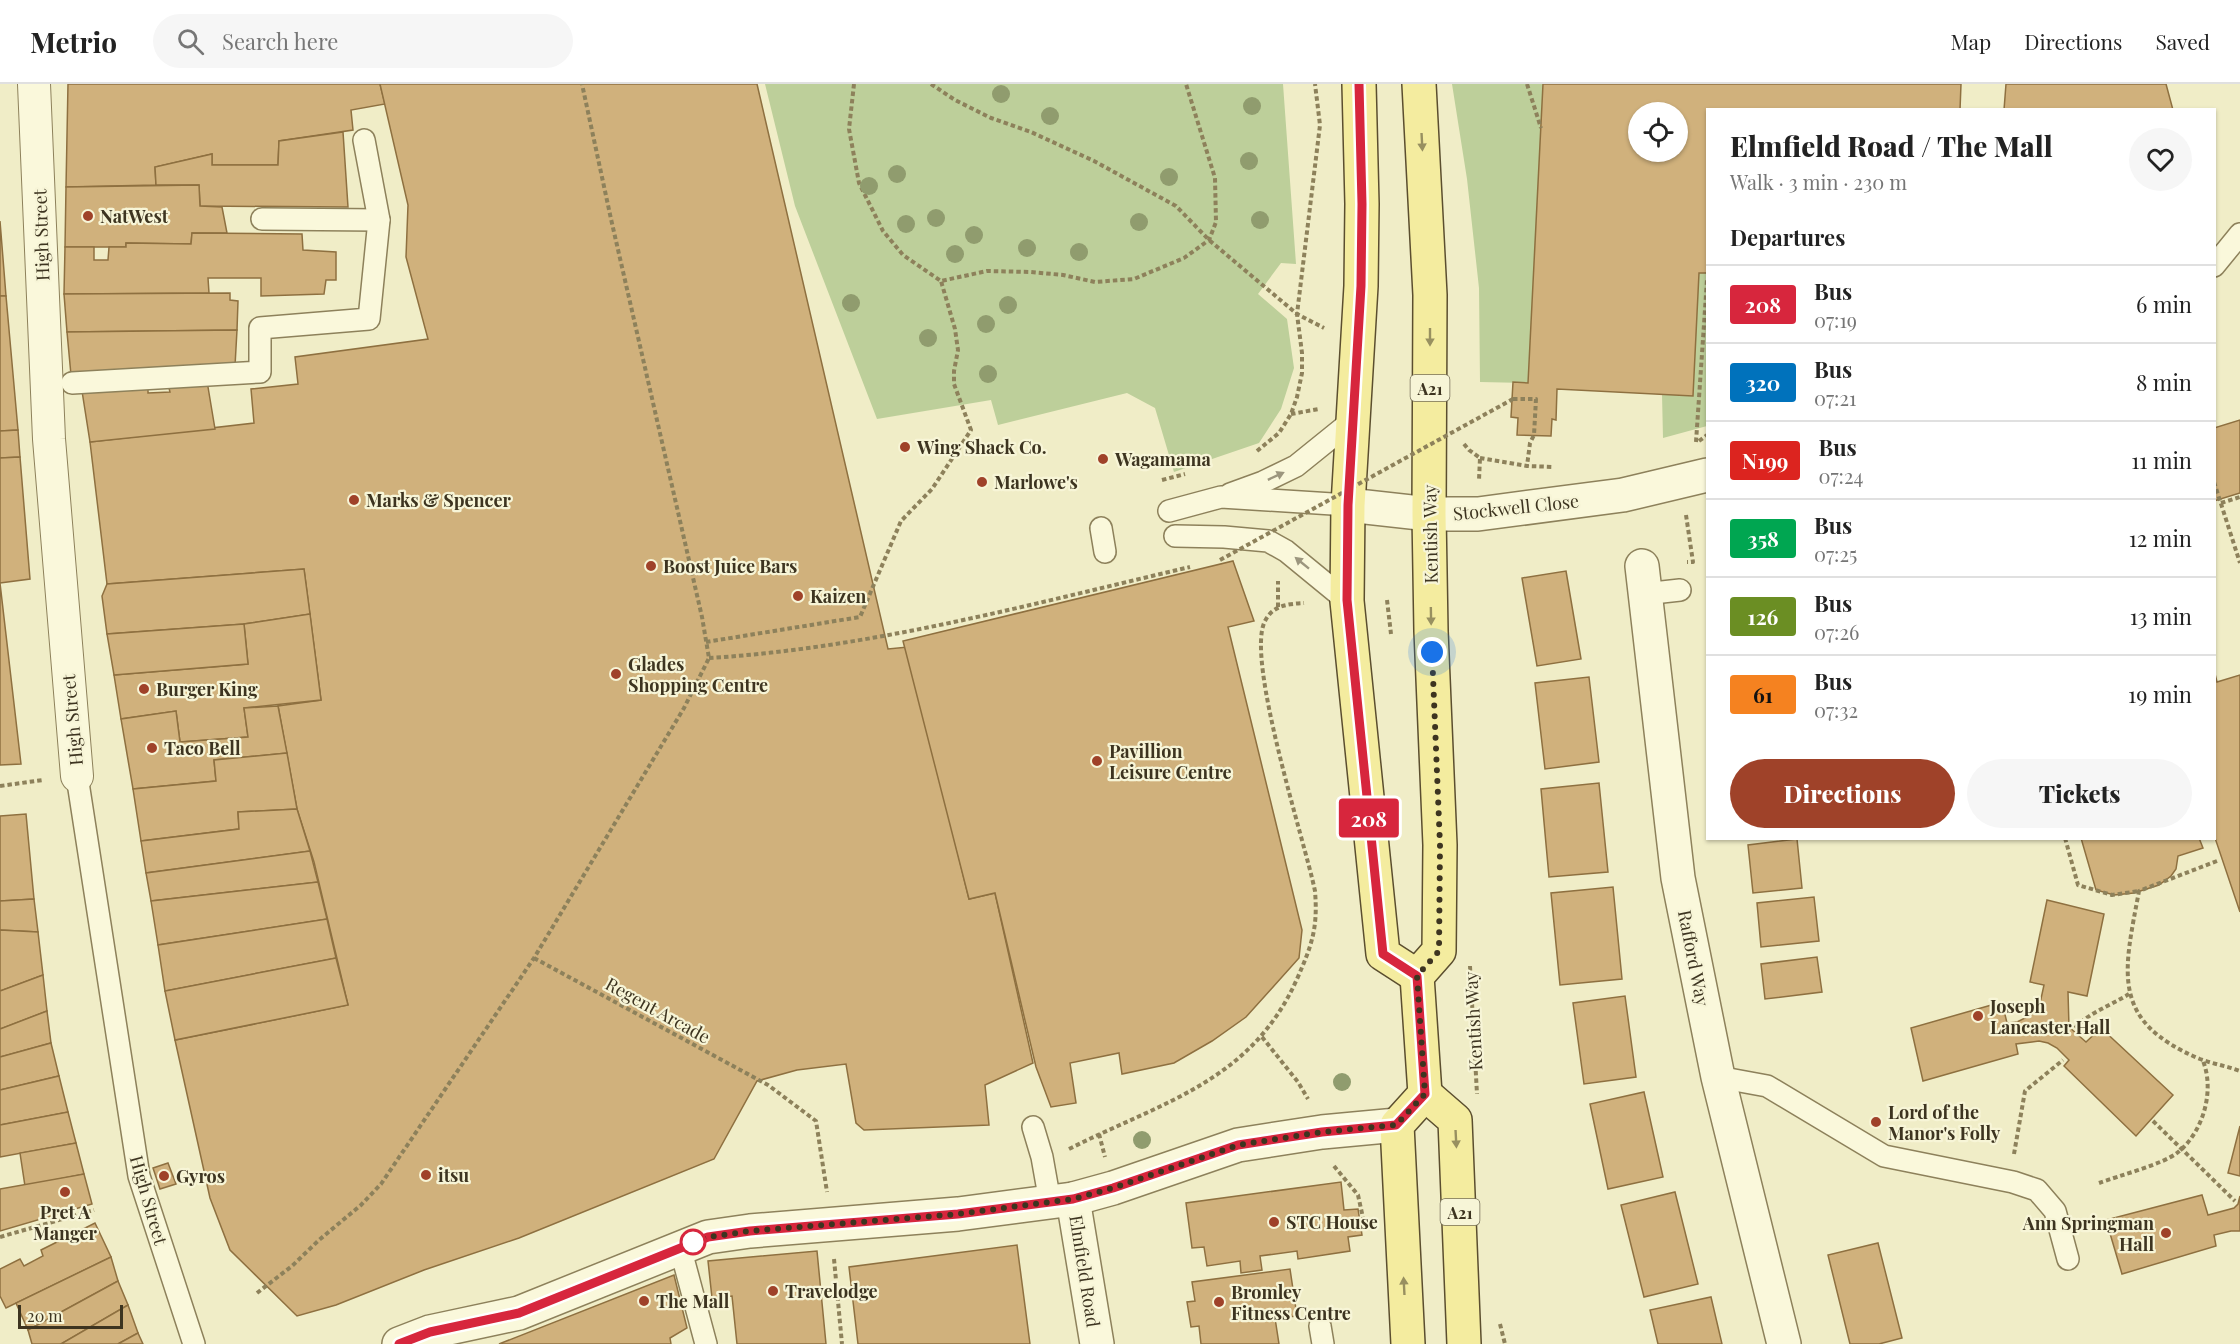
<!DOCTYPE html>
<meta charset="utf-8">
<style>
body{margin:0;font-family:"Playfair Display",serif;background:#f6f6f6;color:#222;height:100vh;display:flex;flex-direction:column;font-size:22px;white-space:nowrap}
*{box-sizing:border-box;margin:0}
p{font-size:20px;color:#767676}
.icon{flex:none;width:33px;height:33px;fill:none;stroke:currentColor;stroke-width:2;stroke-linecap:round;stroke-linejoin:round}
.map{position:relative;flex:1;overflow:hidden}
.details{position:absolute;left:1706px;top:24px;width:510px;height:732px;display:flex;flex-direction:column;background:#fff;border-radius:0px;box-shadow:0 2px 4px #0004}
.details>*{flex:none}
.badge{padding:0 12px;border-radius:4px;font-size:21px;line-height:39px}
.tools{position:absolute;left:1628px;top:18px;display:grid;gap:12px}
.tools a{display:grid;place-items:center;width:60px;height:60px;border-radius:50%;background:#fff;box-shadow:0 2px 4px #0004;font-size:30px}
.scale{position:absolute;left:18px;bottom:15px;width:105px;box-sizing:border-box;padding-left:6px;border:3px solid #3d3420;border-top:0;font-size:16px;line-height:21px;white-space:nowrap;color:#3d3420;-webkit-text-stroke:4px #f7f5d7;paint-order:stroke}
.you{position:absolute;width:30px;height:30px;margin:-15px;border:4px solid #fff;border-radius:50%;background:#1a73e8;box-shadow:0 0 0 9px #1a73e833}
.map>.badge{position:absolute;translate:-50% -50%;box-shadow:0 0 0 3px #fff}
h2{padding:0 24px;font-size:22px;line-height:54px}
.round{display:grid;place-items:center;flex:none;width:63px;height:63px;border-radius:32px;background:#f6f6f6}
.head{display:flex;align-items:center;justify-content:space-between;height:102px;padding:0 24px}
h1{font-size:28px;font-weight:800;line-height:45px}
.cta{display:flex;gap:12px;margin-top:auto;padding:12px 24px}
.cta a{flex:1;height:69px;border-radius:36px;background:#9f4229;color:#fff;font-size:24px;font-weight:800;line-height:69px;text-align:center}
.cta a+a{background:#f6f6f6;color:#222}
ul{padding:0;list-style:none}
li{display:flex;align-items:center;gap:18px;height:78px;padding:0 24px;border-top:2px solid #e0e0e0}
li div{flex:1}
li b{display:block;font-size:22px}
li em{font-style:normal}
li .badge{min-width:66px;font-weight:700;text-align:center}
header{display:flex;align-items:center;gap:36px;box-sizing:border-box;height:84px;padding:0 30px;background:#fff;border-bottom:2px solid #e0e0e0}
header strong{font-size:28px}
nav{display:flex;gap:33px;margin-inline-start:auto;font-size:21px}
.search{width:420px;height:54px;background:#f6f6f6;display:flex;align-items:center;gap:15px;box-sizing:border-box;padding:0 21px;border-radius:33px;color:#767676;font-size:22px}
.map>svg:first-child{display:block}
.green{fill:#bdcf9a}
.building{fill:#d0b17c;stroke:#8e7040;stroke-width:1.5;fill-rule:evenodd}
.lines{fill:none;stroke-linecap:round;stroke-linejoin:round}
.service-casing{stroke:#8d815b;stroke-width:24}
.pedestrian-casing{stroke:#8d815b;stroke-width:34}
.minor-casing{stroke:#8d815b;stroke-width:36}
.primary-casing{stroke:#5b4e2f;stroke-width:36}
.path{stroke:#8d815b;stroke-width:4;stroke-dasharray:4.5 3;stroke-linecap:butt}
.service{stroke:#faf8db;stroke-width:21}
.pedestrian{stroke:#faf8db;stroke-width:32}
.minor{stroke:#faf8db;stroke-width:33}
.primary{stroke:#f4ec9f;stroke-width:33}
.path-bridge{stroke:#8d815b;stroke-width:4;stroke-dasharray:4.5 3;stroke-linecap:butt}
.tree{fill:#909c6e}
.oneway{fill:#989060}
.oneway2{fill:#9c967e}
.line-casing{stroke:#fff;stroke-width:14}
.line{stroke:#d7263d;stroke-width:9}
.walk{stroke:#3d3420;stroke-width:6;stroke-dasharray:0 10.8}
.poi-dot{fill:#9f4229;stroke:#f7f5d7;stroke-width:2}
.stop-dot{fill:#fff;stroke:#d7263d;stroke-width:3}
.labels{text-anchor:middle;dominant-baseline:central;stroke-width:4.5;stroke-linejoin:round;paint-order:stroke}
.shield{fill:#f7f5d7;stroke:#756e57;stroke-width:1.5}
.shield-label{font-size:16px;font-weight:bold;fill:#3d3420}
.poi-label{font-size:18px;font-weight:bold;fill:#3d3420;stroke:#f7f5d7;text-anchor:start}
.street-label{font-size:18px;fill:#3d3420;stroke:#f7f5d7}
</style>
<header>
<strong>Metrio</strong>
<div class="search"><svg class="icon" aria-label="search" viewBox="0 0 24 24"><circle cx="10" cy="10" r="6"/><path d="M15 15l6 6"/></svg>Search here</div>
<nav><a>Map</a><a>Directions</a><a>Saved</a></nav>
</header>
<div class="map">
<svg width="2240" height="1260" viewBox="0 0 2240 1260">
<rect width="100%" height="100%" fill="#f0edc7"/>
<g class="green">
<path d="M765,0H1283L1296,180L1281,179L1258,210L1287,235L1294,284L1281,325L1259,359L1174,388L1155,324L1127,309L998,341L991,316L877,335L795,122Z"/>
<path d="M1452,0H1543L1528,299L1480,298L1479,204L1467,95Z"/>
<path d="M1699,189H1707V342L1663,354L1662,310L1693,311Z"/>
</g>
<g class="building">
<path d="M68,0H380L385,20L351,26L353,46L279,57L278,81H212V70L155,83L156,101L66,103Z"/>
<path d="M380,0H757L888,565L908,563L969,815L995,809L1033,979L985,1001L989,1041L864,1046L856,1039L846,980L797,986L757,997L714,1075L519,1154L424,1186L336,1221L297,1232L230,1166L210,1114L175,956L348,921L314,778L297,725L278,622L321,616L304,485L107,500L90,358L254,339L251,305L298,300L295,273L428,255L406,173L408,121Z"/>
<path d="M1543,0H1961L1960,26H1707V189H1699L1693,312L1557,305L1556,336L1552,335L1551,352L1517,351L1518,334L1511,333L1513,298L1528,299ZM1638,28H1677V68H1638Z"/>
<path d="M2006,0H2166L2173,26H2004Z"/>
<path d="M343,48L348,123L200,122L199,101H156L155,83L212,70V81H278L279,57Z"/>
<path d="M199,101L200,122L222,123L227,149H192L191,160L126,159V163H65L66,103Z"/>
<path d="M0,137L6,212H0Z"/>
<path d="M192,149L302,150L303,166L336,168V196H326L324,210L261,212V194H208L209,209L64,210L65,163H94V176H108L109,163H126V159L191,160Z"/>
<path d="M230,209V216L238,217L237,246L67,248L64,210Z"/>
<path d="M0,212H6L18,346L0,347Z"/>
<path d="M237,246L235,282L71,291L67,248Z"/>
<path d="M207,297L215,345L90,358L82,307L148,304V309L170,308L168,300Z"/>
<path d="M2240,336V409L2214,417V344Z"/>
<path d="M18,346L20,373L0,374V347Z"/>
<path d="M20,373L30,495L0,499V374Z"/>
<path d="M1233,477L1254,537L1228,543L1302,846L1299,874L1246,933L1212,957L1174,979L1122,990L1119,969L1070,979L1076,1019L1051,1023L1036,983L995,809L969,815L903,557Z"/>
<path d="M304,485L310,530L244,540L107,550L102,512L107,500Z"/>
<path d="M1566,487L1581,575L1537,582L1522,494Z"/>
<path d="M0,499L21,680L0,681Z"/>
<path d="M310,530L321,616L244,624L248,653L180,658L176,627L121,635L114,591L248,580L244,540Z"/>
<path d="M244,540L248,580L114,591L107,550Z"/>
<path d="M2214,586L2217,598L2240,591V828L2214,751Z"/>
<path d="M1589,593L1599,678L1545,685L1535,599Z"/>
<path d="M278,622L287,669L214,676L216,697L133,705L121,635L176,627L180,658L248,653L244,624Z"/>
<path d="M287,669L297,725L238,728L239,745L141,757L133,705L216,697L214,676Z"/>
<path d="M1599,699L1608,788L1549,793L1541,705Z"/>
<path d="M297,725L310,767L146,789L141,757L239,745L238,728Z"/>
<path d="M26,730L34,815L0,817V732Z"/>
<path d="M2081,754H2199L2203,764L2178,772L2176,785L2171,792L2159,801L2134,809L2114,811L2096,806Z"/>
<path d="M1797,755L1802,804L1753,809L1748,761Z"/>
<path d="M310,767L318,798L151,817L146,789Z"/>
<path d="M318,798L327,835L158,861L151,817Z"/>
<path d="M1613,803L1622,895L1560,901L1551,809Z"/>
<path d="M1814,813L1819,857L1761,863L1757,819Z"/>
<path d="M34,815L38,848L0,846V817Z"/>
<path d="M2047,816L2104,830L2087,912L2068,908L2069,943L2086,958L2101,944L2173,1011L2136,1052L2064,982L2069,976L2057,964L2048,959L2039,957L2016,960L2018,970L1923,997L1911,944L2002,918L2007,939L2017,938L2033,930L2039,924L2044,901L2030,898Z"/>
<path d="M327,835L336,874L165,907L158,861Z"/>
<path d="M0,846L38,848L43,891L0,907Z"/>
<path d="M1817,873L1822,908L1765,915L1761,880Z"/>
<path d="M336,874L348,921L175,956L165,907Z"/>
<path d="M43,891L47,927L0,945V907Z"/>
<path d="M1625,912L1636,993L1584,1000L1573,919Z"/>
<path d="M47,927L51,959L0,973V945Z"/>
<path d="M51,959L59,992L0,1006V973Z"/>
<path d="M59,992L68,1028L0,1041V1006Z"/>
<path d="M1644,1008L1663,1093L1608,1105L1590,1020Z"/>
<path d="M68,1028L76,1059L0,1073V1041Z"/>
<path d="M2240,1042V1092L2228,1089Z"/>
<path d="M76,1059L84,1090L25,1102L20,1069Z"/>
<path d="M168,1079L176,1100L160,1105L153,1084Z"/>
<path d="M84,1090L92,1120L0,1147V1105Z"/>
<path d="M1341,1098L1344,1126L1358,1125L1362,1151L1348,1153L1350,1167L1298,1175L1297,1167L1260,1172L1262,1186L1241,1189L1240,1177L1207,1182L1204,1163L1192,1164L1186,1119Z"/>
<path d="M1675,1108L1698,1200L1644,1213L1621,1121Z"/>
<path d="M2202,1111L2208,1131L2234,1124L2238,1120L2240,1112V1147H2231L2214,1151L2216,1162L2122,1190L2106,1136Z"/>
<path d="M95,1139L111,1173L6,1224L0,1212V1185L20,1175L24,1182L43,1172L41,1166Z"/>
<path d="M1878,1159L1902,1254L1879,1260H1850L1828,1171Z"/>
<path d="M1017,1161L1030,1260H858L849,1183Z"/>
<path d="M817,1167L826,1260H737L732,1212L712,1214L708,1177Z"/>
<path d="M111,1173L118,1197L28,1246L16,1219Z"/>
<path d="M1290,1185L1297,1232L1275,1234L1279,1260H1201L1199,1242L1191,1243L1187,1218L1195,1217L1192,1198Z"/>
<path d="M674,1191L687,1244L670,1254L671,1260H499Z"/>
<path d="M118,1197L128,1221L61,1260H32L28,1246Z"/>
<path d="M1711,1213L1722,1260H1658L1650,1226Z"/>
<path d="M128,1221L138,1249L118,1260H61Z"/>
<path d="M138,1249L143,1260H118Z"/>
</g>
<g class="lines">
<g class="service-casing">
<g id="service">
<path d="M262,135L379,136"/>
<path d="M2214,182L2240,150"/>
<path d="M72,299L260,288V244L369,235L379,136L364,56"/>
<path d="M1230,410L1263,398L1296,382L1353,336"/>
<path d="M1169,427L1221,413L1348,421"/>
<path d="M1101,444L1105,468"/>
<path d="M1175,452L1224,453L1268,457L1286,467L1347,517"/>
<path d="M1644,510L1680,506"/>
<path d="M77,692L139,1092L194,1260"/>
<path d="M1718,993L1767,1002L1884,1072L2013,1098L2037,1106L2055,1127L2068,1175"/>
<path d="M1033,1043L1042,1073L1050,1118"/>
<path d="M680,1163L706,1260"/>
<path d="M1320,1242L1323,1260"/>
</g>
</g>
<g class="pedestrian-casing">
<path id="pedestrian" d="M34,0L49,355L77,692"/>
</g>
<g class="minor-casing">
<g id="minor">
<path d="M1348,421L1429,430H1478L1623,411L1707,391"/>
<path d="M1642,482L1678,794L1718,993L1784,1260"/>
<path d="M1073,1115L1097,1260"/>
<path d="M399,1260L430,1248L519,1229L708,1153L750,1147L958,1130L1073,1115L1113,1104L1238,1061L1322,1048L1397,1041"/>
</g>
</g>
<g class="primary-casing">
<g id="primary">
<path d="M1359,0L1362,120L1361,202L1348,421L1347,517L1383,870L1417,892"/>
<path d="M1425,1010L1455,1036L1464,1260"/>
<path d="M1408,1260L1397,1041L1425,1010L1417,892L1439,867L1440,761L1431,547L1429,430L1430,211L1419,0"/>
</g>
</g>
<g class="path">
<path d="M854,0L849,45L859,99L883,147L903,171L941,197L987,187L1031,188L1063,191L1095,198L1134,195L1184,174L1209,156L1216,138L1215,94L1186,0"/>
<path d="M931,0L955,16L991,34L1031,48L1094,77L1176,122L1209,156L1297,230L1324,244"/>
<path d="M1527,0L1541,44"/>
<path d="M1513,315H1536L1534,351L1530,359L1527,382"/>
<path d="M1291,330L1319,325"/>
<path d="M1699,357L1707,351"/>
<path d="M1696,358L1707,196"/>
<path d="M1464,360L1469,366L1480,374L1479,396"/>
<path d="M1257,367L1279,349L1291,330L1297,313L1302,289V269L1297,230L1320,41L1315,0"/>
<path d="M1480,374L1527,382L1554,383"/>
<path d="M1162,396L1185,390"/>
<path d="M2214,398L2240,479"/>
<path d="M2221,419L2240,413"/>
<path d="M1686,431L1693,478H1687"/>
<path d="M1387,516L1391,550"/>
<path d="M1278,523V497"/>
<path d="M706,558L860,533L901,437L932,405L971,346L954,300V287L958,266L955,245L941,197"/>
<path d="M709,574C872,564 1031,520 1190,483"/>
<path d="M0,702L43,696"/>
<path d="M2065,754L2078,801L2112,811L2139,807"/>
<path d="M2217,777L2139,807C2124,888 2109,937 2200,975C2213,980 2227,982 2240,987"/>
<path d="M534,874L768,1001L816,1037L827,1108"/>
<path d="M1470,882L1477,1010"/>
<path d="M2075,944C2090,928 2110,922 2129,910"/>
<path d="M1262,953L1298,998L1308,1015"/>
<path d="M2153,1037L2235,1117"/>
<path d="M1099,1050L1105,1073"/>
<path d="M1069,1065C1162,1018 1251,998 1297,895C1312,861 1318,844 1315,807C1305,758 1245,575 1265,537C1273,521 1288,520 1304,519"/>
<path d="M2014,1070L2025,1007L2063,976"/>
<path d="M1334,1082L1358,1111L1365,1143"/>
<path d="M2099,1099C2118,1092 2163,1080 2177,1069C2203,1049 2215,1007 2203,977"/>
<path d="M0,1153L94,1126"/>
<path d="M834,1175L842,1260"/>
<path d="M257,1209L292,1182L319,1156L361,1121L381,1100L534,874L684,624L709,574L702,533L611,135L582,0"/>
<path d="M1500,1240L1505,1260"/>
</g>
<use href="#service" class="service"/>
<use href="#pedestrian" class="pedestrian"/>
<use href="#minor" class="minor"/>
<use href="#primary" class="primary"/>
<path class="path-bridge" d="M1220,476L1513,315"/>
</g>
<g class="tree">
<circle cx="1001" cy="10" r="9"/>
<circle cx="1252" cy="22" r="9"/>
<circle cx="1050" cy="32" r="9"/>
<circle cx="1249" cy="77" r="9"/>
<circle cx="897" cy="90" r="9"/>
<circle cx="1169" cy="93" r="9"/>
<circle cx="869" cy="102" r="9"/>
<circle cx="936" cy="134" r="9"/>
<circle cx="1260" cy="136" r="9"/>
<circle cx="1139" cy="138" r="9"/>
<circle cx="906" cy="140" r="9"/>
<circle cx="974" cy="151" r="9"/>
<circle cx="1027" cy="164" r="9"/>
<circle cx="1079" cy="168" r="9"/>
<circle cx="955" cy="170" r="9"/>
<circle cx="851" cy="219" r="9"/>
<circle cx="1008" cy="221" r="9"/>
<circle cx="986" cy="240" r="9"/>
<circle cx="928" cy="254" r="9"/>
<circle cx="988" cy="290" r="9"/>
<circle cx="1342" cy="998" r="9"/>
<circle cx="1142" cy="1056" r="9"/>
</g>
<defs><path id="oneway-solid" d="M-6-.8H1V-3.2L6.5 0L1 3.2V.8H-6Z" transform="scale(1.5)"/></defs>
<g class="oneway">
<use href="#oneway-solid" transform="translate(1422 58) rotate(87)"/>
<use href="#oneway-solid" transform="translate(1430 253) rotate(90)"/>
<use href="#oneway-solid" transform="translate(1431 532) rotate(89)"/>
<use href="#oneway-solid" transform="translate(1456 1055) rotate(87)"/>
<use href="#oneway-solid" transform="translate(1404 1202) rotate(-93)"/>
</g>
<g class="oneway2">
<use href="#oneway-solid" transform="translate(1276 392) rotate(-25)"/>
<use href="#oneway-solid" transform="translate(1302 479) rotate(-141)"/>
</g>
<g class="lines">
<g class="line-casing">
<path id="line" d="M399,1260L430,1248L519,1229L708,1153L750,1147L958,1130L1073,1115L1113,1104L1238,1061L1322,1048L1396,1041L1425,1010L1417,892L1383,870L1347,516L1348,421L1361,202L1362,120L1359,0"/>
</g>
<use href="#line" class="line"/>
<path class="walk" d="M693,1158L708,1153L750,1147L958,1130L1073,1115L1113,1104L1238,1061L1322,1048L1396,1041L1425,1010L1417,892L1439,867L1440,761L1432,568"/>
</g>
<g class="poi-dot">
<circle cx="88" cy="132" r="6"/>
<circle cx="905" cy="363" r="6"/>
<circle cx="1103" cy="375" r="6"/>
<circle cx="982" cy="398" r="6"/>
<circle cx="354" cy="416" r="6"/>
<circle cx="651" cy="482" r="6"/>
<circle cx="798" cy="512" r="6"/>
<circle cx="616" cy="590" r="6"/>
<circle cx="144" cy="605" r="6"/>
<circle cx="152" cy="664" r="6"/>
<circle cx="1097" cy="677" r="6"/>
<circle cx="1978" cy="932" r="6"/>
<circle cx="1876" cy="1038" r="6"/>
<circle cx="426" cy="1091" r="6"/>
<circle cx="164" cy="1092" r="6"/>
<circle cx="65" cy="1108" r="6"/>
<circle cx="1274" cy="1138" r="6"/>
<circle cx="2166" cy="1149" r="6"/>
<circle cx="773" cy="1207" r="6"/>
<circle cx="644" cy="1217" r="6"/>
<circle cx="1219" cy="1218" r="6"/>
</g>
<circle class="stop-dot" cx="693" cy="1158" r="12"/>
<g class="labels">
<g class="shield">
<rect x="1410.5" y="291" width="39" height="26" rx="4.5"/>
<rect x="1440.5" y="1115" width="39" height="26" rx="4.5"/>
</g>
<g class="shield-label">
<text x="1430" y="304">A21</text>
<text x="1460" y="1128">A21</text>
</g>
<g class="poi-label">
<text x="100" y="132">NatWest</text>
<text x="917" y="363">Wing Shack Co.</text>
<text x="1115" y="375">Wagamama</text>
<text x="994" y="398">Marlowe's</text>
<text x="366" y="416">Marks &amp; Spencer</text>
<text x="663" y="482">Boost Juice Bars</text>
<text x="810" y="512">Kaizen</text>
<text x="628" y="580">Glades<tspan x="628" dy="21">Shopping Centre</tspan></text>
<text x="156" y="605">Burger King</text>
<text x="164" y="664">Taco Bell</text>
<text x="1109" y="667">Pavillion<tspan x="1109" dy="21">Leisure Centre</tspan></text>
<text x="1990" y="922">Joseph<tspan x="1990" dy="21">Lancaster Hall</tspan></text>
<text x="1888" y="1028">Lord of the<tspan x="1888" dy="21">Manor's Folly</tspan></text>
<text x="438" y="1091">itsu</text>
<text x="176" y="1092">Gyros</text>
<text x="65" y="1128" text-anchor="middle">Pret A<tspan x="65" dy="21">Manger</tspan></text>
<text x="1286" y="1138">STC House</text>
<text x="2154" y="1139" text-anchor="end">Ann Springman<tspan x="2154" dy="21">Hall</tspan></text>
<text x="785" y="1207">Travelodge</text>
<text x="1231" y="1208">Bromley<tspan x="1231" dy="21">Fitness Centre</tspan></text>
<text x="656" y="1217">The Mall</text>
</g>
<g class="street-label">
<text transform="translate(41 151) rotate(-92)">High Street</text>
<text transform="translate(1516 423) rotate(-6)">Stockwell Close</text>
<text transform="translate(1430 450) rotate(-91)">Kentish Way</text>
<text transform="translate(72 636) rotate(-95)">High Street</text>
<text transform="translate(1694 874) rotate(79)">Rafford Way</text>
<text transform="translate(658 926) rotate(29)">Regent Arcade</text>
<text transform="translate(1473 937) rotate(-93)">Kentish Way</text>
<text transform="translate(149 1116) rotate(74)">High Street</text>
<text transform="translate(1085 1187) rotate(81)">Elmfield Road</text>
</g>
</g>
</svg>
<div class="tools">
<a><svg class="icon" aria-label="locate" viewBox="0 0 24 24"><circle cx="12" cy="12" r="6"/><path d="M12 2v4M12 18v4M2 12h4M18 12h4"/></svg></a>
</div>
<div class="scale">20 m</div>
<div class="you" style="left:1432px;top:568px"></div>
<b class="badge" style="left:1369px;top:734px;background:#d7263d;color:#fff">208</b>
<section class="details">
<div class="head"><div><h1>Elmfield Road / The Mall</h1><p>Walk · 3 min · 230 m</p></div><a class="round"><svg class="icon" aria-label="heart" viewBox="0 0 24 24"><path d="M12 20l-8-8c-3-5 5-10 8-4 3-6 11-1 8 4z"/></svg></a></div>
<h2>Departures</h2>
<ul>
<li><span class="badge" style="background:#d7263d;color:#fff">208</span><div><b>Bus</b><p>07:19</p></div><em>6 min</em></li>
<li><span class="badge" style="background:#0072bc;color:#fff">320</span><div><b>Bus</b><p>07:21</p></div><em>8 min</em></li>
<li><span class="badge" style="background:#dc241f;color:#fff">N199</span><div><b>Bus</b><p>07:24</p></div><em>11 min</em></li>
<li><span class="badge" style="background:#00a651;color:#fff">358</span><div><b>Bus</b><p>07:25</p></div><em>12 min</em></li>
<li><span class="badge" style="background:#6b8e23;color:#fff">126</span><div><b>Bus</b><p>07:26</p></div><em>13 min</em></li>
<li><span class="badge" style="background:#f58220;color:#111">61</span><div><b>Bus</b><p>07:32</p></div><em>19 min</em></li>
</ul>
<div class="cta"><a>Directions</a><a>Tickets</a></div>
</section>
</div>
